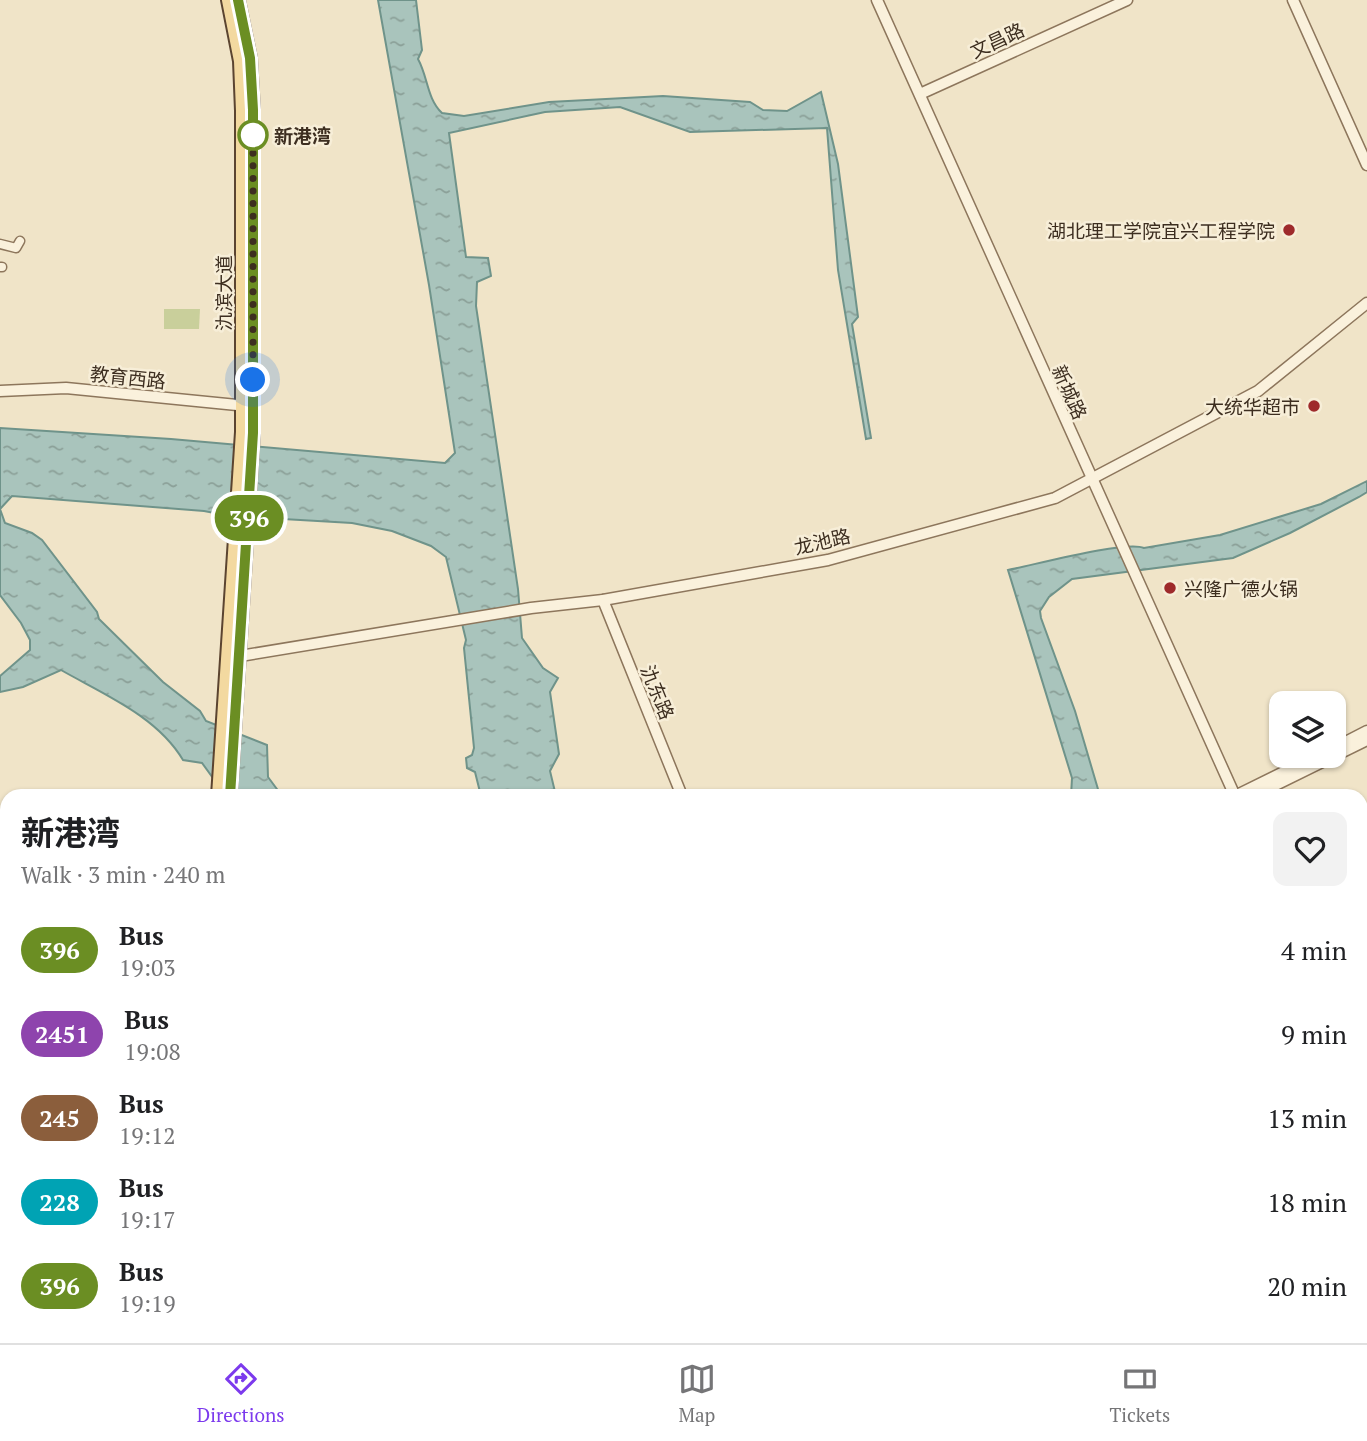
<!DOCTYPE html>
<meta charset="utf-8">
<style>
body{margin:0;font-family:"PT Serif","Noto Sans SC",serif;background:#f2f2f2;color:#202124;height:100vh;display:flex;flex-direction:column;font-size:26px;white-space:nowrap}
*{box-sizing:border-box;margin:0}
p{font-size:23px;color:#757577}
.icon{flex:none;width:38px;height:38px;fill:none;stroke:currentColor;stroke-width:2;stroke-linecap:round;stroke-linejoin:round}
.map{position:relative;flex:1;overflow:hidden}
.drawer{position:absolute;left:0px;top:789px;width:1368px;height:555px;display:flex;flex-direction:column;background:#fff;border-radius:21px 21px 0 0;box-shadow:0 2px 5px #0004}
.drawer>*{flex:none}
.badge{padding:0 14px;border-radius:23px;font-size:24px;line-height:46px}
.fabs{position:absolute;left:1269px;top:691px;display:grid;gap:14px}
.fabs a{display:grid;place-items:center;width:77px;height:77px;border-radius:14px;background:#fff;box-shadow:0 2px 5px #0004;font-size:35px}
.you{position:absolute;width:35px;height:35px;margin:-18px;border:5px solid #fff;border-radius:50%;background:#1a73e8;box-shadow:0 0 0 10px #1a73e833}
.map>.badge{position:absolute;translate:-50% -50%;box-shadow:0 0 0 4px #fff}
.round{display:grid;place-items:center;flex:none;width:74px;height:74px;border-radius:14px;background:#f2f2f2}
.headline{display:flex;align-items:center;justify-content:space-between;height:119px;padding:0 21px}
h1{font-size:33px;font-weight:700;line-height:52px}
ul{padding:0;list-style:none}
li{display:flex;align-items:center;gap:21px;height:84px;padding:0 21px}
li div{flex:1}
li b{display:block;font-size:26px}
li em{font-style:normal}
li .badge{min-width:77px;font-weight:700;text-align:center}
.tabs{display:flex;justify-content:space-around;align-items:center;height:98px;border-top:2px solid #e0e0e0;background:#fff;font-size:19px;color:#757577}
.tabs a{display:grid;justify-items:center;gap:4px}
.tabs .selected{color:#7c3aed}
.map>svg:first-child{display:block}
.garden{fill:#c9cf9b}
.water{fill:url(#water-ripples);stroke:#6f938a;stroke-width:2}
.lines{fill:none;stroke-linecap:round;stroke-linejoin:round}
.river{stroke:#a9c4bc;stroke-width:12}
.minor-casing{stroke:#8d765c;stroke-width:11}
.tertiary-casing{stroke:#8d765c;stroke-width:13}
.secondary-casing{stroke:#6f573f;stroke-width:14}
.primary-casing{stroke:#5b4430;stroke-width:16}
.minor{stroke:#faf1dc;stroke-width:8}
.tertiary{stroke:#faf1dc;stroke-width:10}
.secondary{stroke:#faf1dc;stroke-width:10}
.primary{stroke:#f3d9a0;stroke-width:12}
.line-casing{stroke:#fff;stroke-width:16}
.line{stroke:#6b8e23;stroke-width:10}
.walk{stroke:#3d2e20;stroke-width:7;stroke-dasharray:0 12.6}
.stop-dot{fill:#fff;stroke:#6b8e23;stroke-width:3.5}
.poi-dot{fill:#9e2a2b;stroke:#f7eed8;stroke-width:2.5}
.labels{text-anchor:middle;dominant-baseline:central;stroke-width:5;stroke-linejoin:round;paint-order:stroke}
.street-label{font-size:19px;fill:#3d2e20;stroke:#f7eed8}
.stop-label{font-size:19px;font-weight:bold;fill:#3d2e20;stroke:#f7eed8;text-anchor:start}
.poi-label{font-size:19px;fill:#3d2e20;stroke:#f7eed8;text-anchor:end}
</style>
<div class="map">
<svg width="1367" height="1343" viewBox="0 0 1367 1343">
<defs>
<pattern id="water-ripples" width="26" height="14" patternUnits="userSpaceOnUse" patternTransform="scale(1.75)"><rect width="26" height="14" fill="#a9c4bc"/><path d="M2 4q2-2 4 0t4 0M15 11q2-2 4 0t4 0" fill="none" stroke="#8ba098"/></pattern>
</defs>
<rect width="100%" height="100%" fill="#f0e4c8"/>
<path class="garden" d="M164,309H200L199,329H164Z"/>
<g class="water">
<path d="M378,0H416L422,50L418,59C428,77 427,99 442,113L464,116L549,102L663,96L750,102L763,110L787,111L821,92L838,164L858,317L852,324L871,438L866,439L838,270L827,128L690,132L620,107L545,112L449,133L466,257L488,258L491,276L477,282L476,306L518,589L522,638L543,668L558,678L550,692L559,754L550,771L556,796H481L475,772L467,768L466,758L472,755L474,748L464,648L466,640L446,557L431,546L392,531L352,523L283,519L267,523L204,511L12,496L0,509L5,523L32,533L42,540L97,612L99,619L163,682L200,711L206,721L267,745L268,777L282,796H226L202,763L183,760C157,716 103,694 61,670L23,687L0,692V676L30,650V640L21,623L0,595V428L171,439L445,463L455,453L429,285Z"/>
<path d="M1367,481V492L1359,497L1290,533L1233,558L1072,579L1049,597L1040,611L1041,618L1075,711L1100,796H1071L1072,778L1008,570C1034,565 1126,540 1144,548L1220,535L1321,504Z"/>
<path d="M1367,1110V1343H470L469,1337H1362V1111Z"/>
</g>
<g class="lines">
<path class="river" d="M1362,1008L1367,1006"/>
<g class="minor-casing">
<g id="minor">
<path d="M0,244L16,248L20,241"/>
<path d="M0,267H2"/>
<path d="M0,1194L7,1192"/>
</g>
</g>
<g class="tertiary-casing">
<g id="tertiary">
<path d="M877,0L1235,796L1316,756"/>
<path d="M1293,0L1367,165"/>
<path d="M920,94L1127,0"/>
<path d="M0,391L66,388L247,406"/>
<path d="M603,600L682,796"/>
<path d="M234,657L531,608L603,600L828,560L1055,498L1258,391L1367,303"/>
<path d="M1334,748L1367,731"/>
<path d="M1253,796L1367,740"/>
<path d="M0,1032L7,1030"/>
</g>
</g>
<g class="secondary-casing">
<g id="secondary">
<path d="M1362,1049L1367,1048"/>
<path d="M0,1100L7,1131"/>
<path d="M55,1337L56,1343"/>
<path d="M555,1343L567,1337"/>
</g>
</g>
<g class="primary-casing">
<g id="primary">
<path d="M218,796L242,432V111L240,61L228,0"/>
<path d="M230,796L253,433V110L250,58L238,0"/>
<path d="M420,1337L422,1343"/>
<path d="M431,1337L433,1343"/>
</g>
</g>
<use href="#minor" class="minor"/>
<use href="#tertiary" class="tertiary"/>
<use href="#secondary" class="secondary"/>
<use href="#primary" class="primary"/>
</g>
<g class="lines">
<g class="line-casing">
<path id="line" d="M230,796L253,433V110L250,58L238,0"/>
</g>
<use href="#line" class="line"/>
<path class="walk" d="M253,380V135"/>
</g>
<circle class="stop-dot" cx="253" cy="135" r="14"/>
<g class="poi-dot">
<circle cx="1289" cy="230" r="7"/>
<circle cx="1314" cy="406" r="7"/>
<circle cx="1170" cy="588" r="7"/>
</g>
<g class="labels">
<g class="street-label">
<text transform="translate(997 40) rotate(-25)">文昌路</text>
<text transform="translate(223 293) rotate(-90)">氿滨大道</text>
<text transform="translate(128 377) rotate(6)">教育西路</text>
<text transform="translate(1070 392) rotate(66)">新城路</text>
<text transform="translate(822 541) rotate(-13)">龙池路</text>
<text transform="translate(658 692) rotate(68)">氿东路</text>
</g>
<g class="stop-label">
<text x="274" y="135">新港湾</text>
</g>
<g class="poi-label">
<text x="1275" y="230">湖北理工学院宜兴工程学院</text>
<text x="1300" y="406">大统华超市</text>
<text x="1184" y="588" text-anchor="start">兴隆广德火锅</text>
</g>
</g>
</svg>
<div class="fabs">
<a><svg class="icon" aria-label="layers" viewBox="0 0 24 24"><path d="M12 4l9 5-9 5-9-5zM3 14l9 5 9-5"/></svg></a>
</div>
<div class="you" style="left:253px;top:380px"></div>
<b class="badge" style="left:249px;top:518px;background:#6b8e23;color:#fff">396</b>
<section class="drawer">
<div class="headline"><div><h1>新港湾</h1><p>Walk · 3 min · 240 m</p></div><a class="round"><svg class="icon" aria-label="heart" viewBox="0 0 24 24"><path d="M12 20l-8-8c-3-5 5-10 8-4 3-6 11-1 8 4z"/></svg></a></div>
<ul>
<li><span class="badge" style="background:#6b8e23;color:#fff">396</span><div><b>Bus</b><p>19:03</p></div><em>4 min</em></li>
<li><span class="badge" style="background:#8e44ad;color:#fff">2451</span><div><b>Bus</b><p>19:08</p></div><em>9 min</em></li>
<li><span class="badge" style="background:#8b5e3c;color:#fff">245</span><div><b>Bus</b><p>19:12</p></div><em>13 min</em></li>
<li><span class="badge" style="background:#00a3b4;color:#fff">228</span><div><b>Bus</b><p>19:17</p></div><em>18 min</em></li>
<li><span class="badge" style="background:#6b8e23;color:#fff">396</span><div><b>Bus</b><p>19:19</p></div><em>20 min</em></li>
</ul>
</section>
</div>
<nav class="tabs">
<a class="selected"><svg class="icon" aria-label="directions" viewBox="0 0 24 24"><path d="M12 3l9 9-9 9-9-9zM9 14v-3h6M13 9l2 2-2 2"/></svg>Directions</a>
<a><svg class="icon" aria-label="map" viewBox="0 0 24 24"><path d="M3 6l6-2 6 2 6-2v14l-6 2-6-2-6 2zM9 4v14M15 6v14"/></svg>Map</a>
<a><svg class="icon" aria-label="tickets" viewBox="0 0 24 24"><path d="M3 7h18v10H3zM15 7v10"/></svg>Tickets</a>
</nav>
